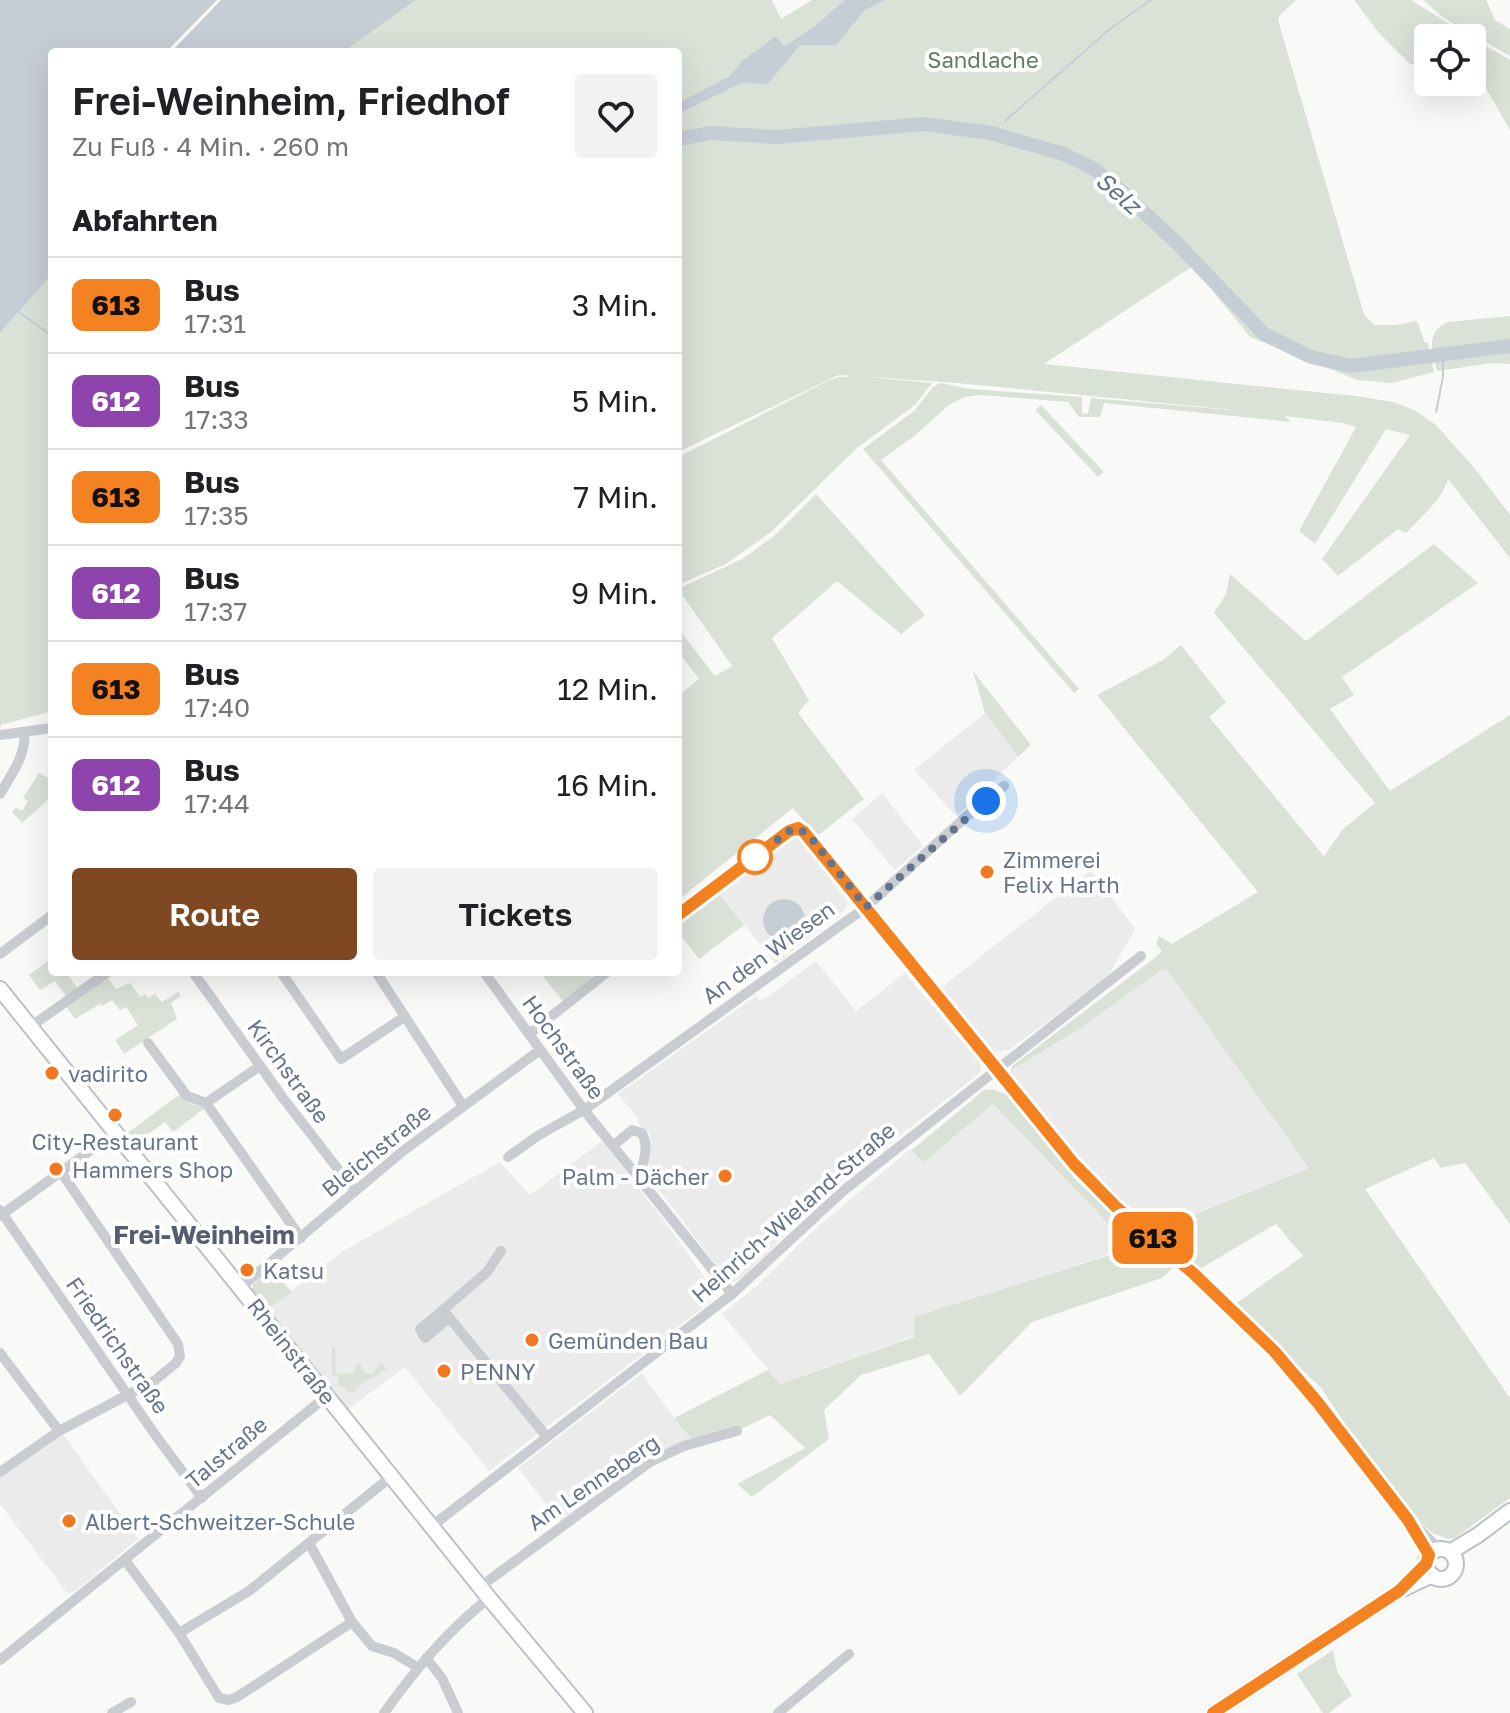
<!DOCTYPE html>
<html lang="de">
<meta charset="utf-8">
<style>
body{margin:0;font-family:"Golos Text",sans-serif;background:#f2f2f2;color:#202124;height:100vh;display:flex;flex-direction:column;font-size:30px;white-space:nowrap}
*{box-sizing:border-box;margin:0}
p{font-size:26px;color:#757577}
.icon{flex:none;width:44px;height:44px;fill:none;stroke:currentColor;stroke-width:2;stroke-linecap:round;stroke-linejoin:round}
.map{position:relative;flex:1;overflow:hidden}
.drawer{position:absolute;left:48px;top:48px;width:634px;height:928px;display:flex;flex-direction:column;background:#fff;border-radius:8px;box-shadow:0 8px 32px #0002}
.drawer>*{flex:none}
.badge{padding:0 16px;border-radius:12px;font-size:28px;line-height:52px}
.fabs{position:absolute;left:1414px;top:24px;display:grid;gap:16px}
.fabs a{display:grid;place-items:center;width:72px;height:72px;border-radius:8px;background:#fff;box-shadow:0 8px 32px #0002;font-size:40px}
.you{position:absolute;width:40px;height:40px;margin:-20px;border:6px solid #fff;border-radius:50%;background:#1a73e8;box-shadow:0 0 0 12px #1a73e833}
.map>.badge{position:absolute;translate:-50% -50%;box-shadow:0 0 0 4px #fff}
h2{padding:0 24px;font-size:30px;line-height:72px}
.round{display:grid;place-items:center;flex:none;width:84px;height:84px;border-radius:8px;background:#f2f2f2}
.summary{display:flex;align-items:center;justify-content:space-between;height:136px;padding:0 24px}
h1{font-size:38px;font-weight:600;line-height:60px}
.button{display:flex;gap:16px;margin-top:auto;padding:16px 24px}
.button a{flex:1;height:92px;border-radius:8px;background:#7e4822;color:#fff;font-size:32px;font-weight:600;line-height:92px;text-align:center}
.button a+a{background:#f2f2f2;color:#202124}
ul{padding:0;list-style:none}
li{display:flex;align-items:center;gap:24px;height:96px;padding:0 24px;border-top:2px solid #e0e0e0}
li div{flex:1}
li b{display:block;font-size:30px}
li em{font-style:normal}
li .badge{min-width:88px;font-weight:700;text-align:center}
.map>svg:first-child{display:block}
.built{fill:#eaebea}
.green{fill:#dae2d8}
.water{fill:#c6ced5}
.lines{fill:none;stroke-linecap:round;stroke-linejoin:round}
.stream{stroke:#c6ced5;stroke-width:2}
.river{stroke:#c6ced5;stroke-width:14}
.secondary-casing{stroke:#bdc1c7;stroke-width:18}
.street{stroke:#c9ccd1;stroke-width:10}
.secondary{stroke:#fff;stroke-width:14}
.line-casing{stroke:#fff;stroke-width:18}
.line{stroke:#f58220;stroke-width:12}
.walk{stroke:#66748b;stroke-width:8;stroke-dasharray:0 14.4}
.stop-dot{fill:#fff;stroke:#f58220;stroke-width:4}
.poi-dot{fill:#f2771f;stroke:#fff;stroke-width:3}
.labels{text-anchor:middle;dominant-baseline:central;stroke-width:8;stroke-linejoin:round;paint-order:stroke}
.park-label{font-size:22px;fill:#627b62;stroke:#fff}
.poi-label{font-size:22px;fill:#66748b;stroke:#fff;text-anchor:start}
.street-label{font-size:22px;fill:#66748b;stroke:#fff}
.water-label{font-size:24px;font-style:italic;fill:#627585;stroke:#fff}
.quarter-label{font-size:26px;font-weight:bold;fill:#555e6f;stroke:#fff}
</style>
<div class="map">
<svg width="1510" height="1713" viewBox="0 0 1510 1713">
<rect width="100%" height="100%" fill="#f9faf7"/>
<g class="built">
<path d="M985,713L1018,757L956,816L914,770Z"/>
<path d="M882,793L923,846L895,870L852,819Z"/>
<path d="M792,836L798,838L848,902L845,910L776,964L718,892Z"/>
<path d="M1091,870L1135,929L1107,978L1009,1050L993,1053L938,990Z"/>
<path d="M816,961L856,1011L905,973L980,1063L981,1072L837,1185L741,1278L732,1283L726,1279L649,1176L650,1133L638,1124V1118L618,1094L756,996L760,1001L767,997Z"/>
<path d="M1167,970L1309,1168L1157,1230L1098,1183L1081,1165L1010,1074L1015,1068L1081,1028L1160,971Z"/>
<path d="M993,1104L1132,1247L915,1317L914,1336L780,1384L722,1314L757,1286L815,1229L909,1150H912L923,1163Z"/>
<path d="M602,1141L668,1226L716,1294L708,1304L489,1471L405,1367L348,1409L267,1309L343,1251L500,1162L530,1195Z"/>
<path d="M642,1373L674,1418L695,1443L672,1452L562,1524L518,1468Z"/>
<path d="M63,1434L138,1539L74,1592L67,1593L0,1504V1475Z"/>
</g>
<g class="green">
<path d="M416,0H772L781,19L812,0H1296L1280,15L1278,20L1364,314L1374,325H1395L1417,321L1425,343H1428L1434,372L1392,383L1357,380L1250,337L1215,294L1196,264L1044,364L1356,396L1393,402L1416,411L1436,425L1476,470L1510,515V558L1448,479C1443,499 1420,518 1406,533L1398,529L1338,576L1322,559L1410,435L1386,429L1315,544L1299,531L1356,427L1343,423L1285,416L1291,422L1104,403L1100,417H1079L1068,402L981,395L965,397L949,405L913,437L881,460L1079,689L1074,693L863,449L914,411L933,387L940,383L971,389L1082,397V413L1088,414L1091,398L1255,412L957,383L839,375L678,452V52H343Z"/>
<path d="M1354,0H1411L1472,38H1428V65L1410,64L1379,33Z"/>
<path d="M1423,0H1486L1495,20L1510,29V56L1445,19Z"/>
<path d="M1472,38L1510,60V130L1484,85L1472,74Z"/>
<path d="M49,277H52V711L1,725L0,731V333Z"/>
<path d="M1510,316V364L1493,363L1437,371C1432,352 1425,331 1448,322Z"/>
<path d="M856,376L932,383L915,405L857,448L771,532L726,564L678,585V457L828,381L839,377Z"/>
<path d="M1041,405L1104,472L1098,477L1035,410Z"/>
<path d="M816,494L925,615L901,634L837,581L772,638L809,700L798,713L864,799L817,836L793,808L678,900V696L699,679L678,651V628L715,676L732,666L678,589L744,558L774,536Z"/>
<path d="M1434,544L1478,583L1342,677L1354,695L1330,709L1390,791L1510,715V1224L1465,1163L1441,1168L1434,1158L1365,1189L1510,1398V1498L1455,1538L1448,1539L1432,1533L1413,1516L1345,1424L1322,1389L1235,1304L1303,1256L1276,1224L1193,1273L1147,1234L1309,1168L1167,970L1160,971L1081,1028L1015,1068L1010,1074L1012,1066L1156,957L1162,951L1156,944L1159,936L1172,944L1258,892L1097,695L1163,660L1181,645L1226,702L1209,717L1324,856L1343,829L1375,803L1214,613L1226,594L1230,574L1306,641Z"/>
<path d="M973,671L1031,745L1018,757L985,713Z"/>
<path d="M39,773L50,779L52,777V796L22,823L12,812L15,807L22,811L28,801L23,798Z"/>
<path d="M718,892L744,925L699,959L678,932V923L704,907L702,904Z"/>
<path d="M52,958V972H66L78,989L66,996L55,981L40,990L29,975Z"/>
<path d="M544,972H591L592,977L563,1001L541,974Z"/>
<path d="M108,978L116,989L130,983L140,997L145,994L148,998L155,994L162,1002L178,992L181,996L171,1003L177,1019L124,1054L115,1040L138,1025L126,1007L120,1010L112,1000L102,1006L100,1004L75,1019L65,1005Z"/>
<path d="M990,1089L1006,1094L1076,1180L1139,1239L1174,1267L1162,1278L1032,1322L960,1396L929,1354L861,1375L824,1410L829,1439L752,1497L737,1484L805,1448L770,1415L737,1431L695,1443L674,1418L768,1370L780,1384L914,1337V1317L1132,1248L993,1104L923,1163L912,1150L984,1090Z"/>
<path d="M180,1094L189,1103L205,1108L173,1132L165,1122L134,1144L126,1134Z"/>
<path d="M271,1269L292,1292L267,1309L252,1290L253,1284Z"/>
<path d="M332,1347H335L336,1374L355,1373V1366L360,1364L366,1374H373L381,1363L388,1371L383,1370C371,1382 362,1377 354,1393H349L342,1386H339L338,1376H332Z"/>
<path d="M1333,1650L1337,1671L1352,1695L1329,1713H1323L1297,1674Z"/>
</g>
<g class="water">
<path d="M0,0H217L166,52H52V274L0,333Z"/>
<path d="M221,0H416L343,52H171Z"/>
<path d="M845,0H885L865,10L836,45H800L768,84L741,83L678,114V103L730,76L742,61L776,36L784,47L816,25Z"/>
<circle cx="784" cy="920" r="21"/>
</g>
<g class="lines">
<g class="stream">
<path d="M1005,121L1111,28L1151,0"/>
<path d="M990,133L997,127"/>
<path d="M19,312L52,336"/>
<path d="M1436,412L1443,377V354"/>
</g>
<path class="river" d="M678,139L710,133L777,137L924,124L990,133L1061,153L1093,168L1121,191L1177,243L1264,334L1311,357L1351,366L1510,346"/>
<g class="secondary-casing">
<g id="secondary">
<path d="M0,989L489,1598L585,1713"/>
<circle cx="1441" cy="1564" r="15"/>
<path d="M1450,1552L1478,1535L1510,1511"/>
<path d="M1213,1713L1399,1591L1432,1575"/>
</g>
</g>
<g class="street">
<path d="M0,735L52,728"/>
<path d="M0,794C11,775 27,754 24,732"/>
<path d="M678,916L789,831L796,828L804,832L1074,1164L1115,1206L1193,1273L1274,1351L1318,1403L1408,1520L1429,1555"/>
<path d="M0,954L52,915"/>
<path d="M193,972L283,1098L355,1191"/>
<path d="M281,972L341,1059L404,1017"/>
<path d="M376,972L463,1106"/>
<path d="M484,972L584,1110L732,1294"/>
<path d="M30,1027L108,972"/>
<path d="M529,1034L607,972"/>
<path d="M148,1043L187,1096L206,1103L301,1238"/>
<path d="M206,1103L260,1066"/>
<path d="M614,1145L632,1130L642,1133C649,1147 644,1162 639,1176"/>
<path d="M508,1157L539,1135L584,1110L866,907L967,816L1004,786"/>
<path d="M0,1210L156,1436L202,1498"/>
<path d="M0,1216L116,1132"/>
<path d="M501,1251L487,1272L443,1310L547,1437"/>
<path d="M241,1287L403,1151L540,1050"/>
<path d="M443,1310L420,1329L425,1338L449,1318"/>
<path d="M0,1353L59,1431"/>
<path d="M0,1472L59,1431L154,1381L176,1363L180,1356L178,1344L61,1172"/>
<path d="M432,1526L732,1294L843,1191L1141,956"/>
<path d="M1416,1526L1439,1549"/>
<path d="M125,1560L179,1633L219,1698L229,1700L237,1697L352,1622L309,1543"/>
<path d="M481,1586L650,1462L684,1446L737,1431"/>
<path d="M352,1622L372,1646L394,1653L417,1667"/>
<path d="M179,1633L249,1591L392,1476"/>
<path d="M426,1658L442,1678L458,1713"/>
<path d="M0,1660L327,1396"/>
<path d="M112,1713L131,1702"/>
<path d="M384,1713C415,1670 447,1631 489,1598"/>
<path d="M778,1713L849,1654"/>
</g>
<use href="#secondary" class="secondary"/>
</g>
<g class="lines">
<g class="line-casing">
<path id="line" d="M678,915L789,831L798,828L804,832L1074,1164L1115,1206L1193,1273L1274,1351L1318,1403L1408,1520L1429,1555L1426,1564L1399,1591L1213,1713"/>
</g>
<use href="#line" class="line"/>
<path class="walk" d="M755,857L789,831L800,829L811,838L866,907L986,801"/>
</g>
<circle class="stop-dot" cx="755" cy="857" r="16"/>
<g class="poi-dot">
<circle cx="987" cy="872" r="8"/>
<circle cx="52" cy="1073" r="8"/>
<circle cx="115" cy="1115" r="8"/>
<circle cx="56" cy="1169" r="8"/>
<circle cx="725" cy="1176" r="8"/>
<circle cx="247" cy="1270" r="8"/>
<circle cx="532" cy="1340" r="8"/>
<circle cx="444" cy="1371" r="8"/>
<circle cx="69" cy="1521" r="8"/>
</g>
<g class="labels">
<g class="park-label">
<text x="983" y="59">Sandlache</text>
</g>
<g class="poi-label">
<text x="1003" y="859">Zimmerei<tspan x="1003" dy="25">Felix Harth</tspan></text>
<text x="68" y="1073">vadirito</text>
<text x="115" y="1141" text-anchor="middle">City-Restaurant</text>
<text x="72" y="1169">Hammers Shop</text>
<text x="709" y="1176" text-anchor="end">Palm - Dächer</text>
<text x="263" y="1270">Katsu</text>
<text x="548" y="1340">Gemünden Bau</text>
<text x="460" y="1371">PENNY</text>
<text x="85" y="1521">Albert-Schweitzer-Schule</text>
</g>
<g class="street-label">
<text transform="translate(768 952) rotate(-36)">An den Wiesen</text>
<text transform="translate(564 1047) rotate(54)">Hochstraße</text>
<text transform="translate(289 1071) rotate(54)">Kirchstraße</text>
<text transform="translate(376 1150) rotate(-39)">Bleichstraße</text>
<text transform="translate(793 1212) rotate(-41)">Heinrich-Wieland-Straße</text>
<text transform="translate(118 1345) rotate(55)">Friedrichstraße</text>
<text transform="translate(292 1351) rotate(52)">Rheinstraße</text>
<text transform="translate(226 1452) rotate(-40)">Talstraße</text>
<text transform="translate(593 1482) rotate(-34)">Am Lenneberg</text>
</g>
<g class="water-label">
<text transform="translate(1119 192) rotate(41)">Selz</text>
</g>
<g class="quarter-label">
<text x="204" y="1234">Frei-Weinheim</text>
</g>
</g>
</svg>
<div class="fabs">
<a><svg class="icon" aria-label="locate" viewBox="0 0 24 24"><circle cx="12" cy="12" r="6"/><path d="M12 2v4M12 18v4M2 12h4M18 12h4"/></svg></a>
</div>
<div class="you" style="left:986px;top:801px"></div>
<b class="badge" style="left:1153px;top:1238px;background:#f58220;color:#111">613</b>
<section class="drawer">
<div class="summary"><div><h1>Frei-Weinheim, Friedhof</h1><p>Zu Fuß · 4 Min. · 260 m</p></div><a class="round"><svg class="icon" aria-label="heart" viewBox="0 0 24 24"><path d="M12 20l-8-8c-3-5 5-10 8-4 3-6 11-1 8 4z"/></svg></a></div>
<h2>Abfahrten</h2>
<ul>
<li><span class="badge" style="background:#f58220;color:#111">613</span><div><b>Bus</b><p>17:31</p></div><em>3 Min.</em></li>
<li><span class="badge" style="background:#8e44ad;color:#fff">612</span><div><b>Bus</b><p>17:33</p></div><em>5 Min.</em></li>
<li><span class="badge" style="background:#f58220;color:#111">613</span><div><b>Bus</b><p>17:35</p></div><em>7 Min.</em></li>
<li><span class="badge" style="background:#8e44ad;color:#fff">612</span><div><b>Bus</b><p>17:37</p></div><em>9 Min.</em></li>
<li><span class="badge" style="background:#f58220;color:#111">613</span><div><b>Bus</b><p>17:40</p></div><em>12 Min.</em></li>
<li><span class="badge" style="background:#8e44ad;color:#fff">612</span><div><b>Bus</b><p>17:44</p></div><em>16 Min.</em></li>
</ul>
<div class="button"><a>Route</a><a>Tickets</a></div>
</section>
</div>
